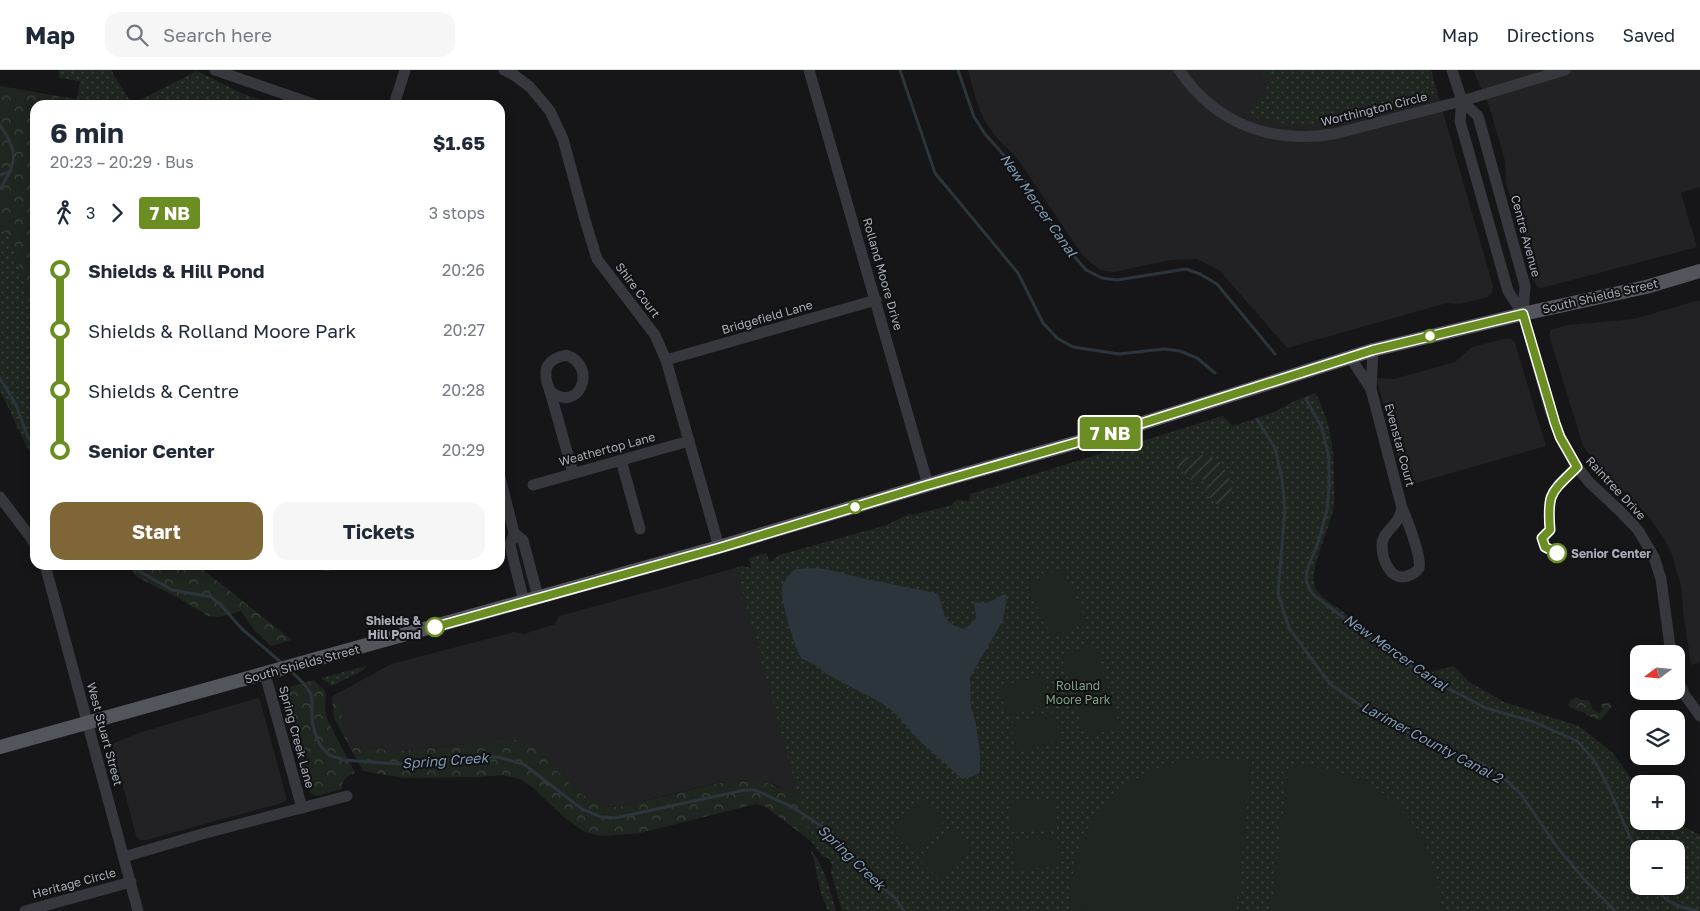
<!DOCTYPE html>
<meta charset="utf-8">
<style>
body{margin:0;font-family:"Golos Text",sans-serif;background:#f6f6f7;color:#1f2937;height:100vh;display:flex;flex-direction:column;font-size:19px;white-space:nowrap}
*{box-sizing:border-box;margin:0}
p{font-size:16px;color:#747a83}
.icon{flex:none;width:28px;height:28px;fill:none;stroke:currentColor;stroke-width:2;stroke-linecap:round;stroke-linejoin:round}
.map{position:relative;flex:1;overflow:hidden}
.details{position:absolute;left:30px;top:30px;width:475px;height:470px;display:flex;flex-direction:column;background:#fff;border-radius:15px;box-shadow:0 2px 12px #0003}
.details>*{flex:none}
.badge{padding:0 10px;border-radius:4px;font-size:18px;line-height:32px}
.needle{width:32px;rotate:254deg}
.tools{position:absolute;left:1630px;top:575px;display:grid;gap:10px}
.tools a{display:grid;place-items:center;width:55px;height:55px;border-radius:10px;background:#fff;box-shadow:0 2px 12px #0003;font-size:25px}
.map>.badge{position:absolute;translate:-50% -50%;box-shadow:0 0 0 2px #fff}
.legs{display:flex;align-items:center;gap:8px;height:55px;padding:0 20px;font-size:16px}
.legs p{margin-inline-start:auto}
.head{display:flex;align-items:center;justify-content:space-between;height:85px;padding:0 20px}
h1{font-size:28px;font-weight:700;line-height:38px}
.button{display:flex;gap:10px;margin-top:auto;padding:10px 20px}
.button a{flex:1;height:58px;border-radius:15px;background:#7e6636;color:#fff;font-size:20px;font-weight:700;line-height:58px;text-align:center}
.button a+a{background:#f6f6f7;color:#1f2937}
ul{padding:0 20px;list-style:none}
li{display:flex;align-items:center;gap:18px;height:60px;font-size:19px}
li i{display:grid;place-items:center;width:8px;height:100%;margin:0 6px;background:currentColor}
li i::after{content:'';width:12px;height:12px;margin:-6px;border:4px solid;border-radius:50%;background:#fff}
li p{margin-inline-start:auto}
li:first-child i{background:linear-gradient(#0000 50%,currentColor 0)}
li:last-child i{background:linear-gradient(currentColor 50%,#0000 0)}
header{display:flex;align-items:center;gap:30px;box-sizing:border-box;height:70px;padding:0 25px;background:#fff;border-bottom:1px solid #e0e1e3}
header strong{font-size:24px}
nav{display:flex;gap:28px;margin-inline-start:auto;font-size:18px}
.search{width:350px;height:45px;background:#f6f6f7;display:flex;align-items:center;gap:12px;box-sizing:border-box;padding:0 18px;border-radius:15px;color:#747a83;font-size:19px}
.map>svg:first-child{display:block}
.built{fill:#222225}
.grass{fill:url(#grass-dots);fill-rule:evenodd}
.forest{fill:url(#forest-crowns)}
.garden{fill:url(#garden-furrows)}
.pitch{fill:#1e261f}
.water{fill:#2c353c}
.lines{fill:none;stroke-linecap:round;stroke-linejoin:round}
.stream{stroke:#2c353c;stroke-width:3}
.minor{stroke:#37383d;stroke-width:11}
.major{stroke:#53555c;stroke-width:14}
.line-1-casing{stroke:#fff;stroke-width:11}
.line-1{stroke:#6b8e23;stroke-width:8}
.stop-1-dot{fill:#fff;stroke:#6b8e23;stroke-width:2.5}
.labels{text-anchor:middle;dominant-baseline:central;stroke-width:4;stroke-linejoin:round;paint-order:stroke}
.street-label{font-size:12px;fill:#a8adb8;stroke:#111113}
.stop-label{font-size:12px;font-weight:bold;fill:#a8adb8;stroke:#111113;text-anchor:start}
.park-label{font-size:12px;fill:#7fa381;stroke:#111113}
.water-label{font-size:14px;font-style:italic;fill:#7f9bb3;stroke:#111113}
</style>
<header>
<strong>Map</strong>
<div class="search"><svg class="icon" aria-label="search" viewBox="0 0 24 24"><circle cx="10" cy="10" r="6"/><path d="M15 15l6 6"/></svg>Search here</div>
<nav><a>Map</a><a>Directions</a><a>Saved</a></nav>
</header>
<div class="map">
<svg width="1700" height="841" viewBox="0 0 1700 841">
<defs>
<pattern id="grass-dots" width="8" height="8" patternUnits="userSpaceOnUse" patternTransform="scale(1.25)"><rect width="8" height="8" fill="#1e261f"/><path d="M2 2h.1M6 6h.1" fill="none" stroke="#3c433d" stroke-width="1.8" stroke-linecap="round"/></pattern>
<pattern id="forest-crowns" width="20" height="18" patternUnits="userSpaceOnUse" patternTransform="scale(1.25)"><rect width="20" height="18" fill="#1e261f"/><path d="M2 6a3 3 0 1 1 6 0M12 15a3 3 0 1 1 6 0" fill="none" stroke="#3c433d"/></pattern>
<pattern id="garden-furrows" width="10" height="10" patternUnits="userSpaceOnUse" patternTransform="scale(1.25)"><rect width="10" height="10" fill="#1e261f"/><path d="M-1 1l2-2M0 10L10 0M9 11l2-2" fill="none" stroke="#3c433d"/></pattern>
</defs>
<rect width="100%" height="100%" fill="#161618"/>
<g class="built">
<path d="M968,0H1431L1493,216L1492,222L1488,227L1460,234L1447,233L1287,278L1219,200L1197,189L1171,190L1114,202L1100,200L1083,186L1017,88L995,66L983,48L976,30Z"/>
<path d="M1473,0H1700V117L1681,123L1697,177L1542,218L1537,216L1533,209L1525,182L1521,158L1506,113L1505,91L1490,39Z"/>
<path d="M1700,230V592L1691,595L1683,541L1681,516L1672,485L1665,470L1649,447L1597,394L1583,376L1549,265L1551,260L1567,255L1634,249Z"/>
<path d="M1508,268L1512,269L1515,273L1546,376L1406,416L1376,308L1394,309L1455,292L1472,277Z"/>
<path d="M736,498L799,725L789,724L774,714L743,710L717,713L618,737L601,736L578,722L536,679L495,671L402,681L353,677L348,672L336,624L391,594L514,562L524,564L555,554L559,546Z"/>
<path d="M258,628L260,630L286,726V731L282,733L146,770H140L136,766L112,674L138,663Z"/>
</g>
<g class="grass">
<path d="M59,0H111L132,34L197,1L243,24L276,35H62L58,30V26L77,29L80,11L59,8Z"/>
<path d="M1265,0H1431L1436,20L1434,24L1429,26C1379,40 1323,64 1271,51C1263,49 1255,48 1249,44L1251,34L1254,35L1259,34L1271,8L1263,4Z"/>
<path d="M0,158L11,169L24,213L35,268V389C20,369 13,343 0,322Z"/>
<path d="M1315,323C1331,351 1334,380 1334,412C1334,419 1335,428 1334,435C1332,455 1306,503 1316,519C1321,528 1334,535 1342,541C1371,563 1399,586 1431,602L1454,596L1468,611L1504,632L1579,656L1613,683L1639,720V751H1673L1700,765V841H842L831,803L832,794L828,788L823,787L811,771L736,498L742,496L751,498L749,488L766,483L770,492L779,485L887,455L909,444L913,445L952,435L954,432L957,430L969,431L970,424L1223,346L1233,356L1272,343L1297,330ZM1639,779H1676V816H1639Z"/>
<path d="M366,596L364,600L332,616L321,608Z"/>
<path d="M810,779C825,796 830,820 836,841H828L821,824L814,790Z"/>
</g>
<g class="forest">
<path d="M0,16L58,26V30L62,35H35V268L24,213L11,169L0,158Z"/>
<path d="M127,495H197L292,570L271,576L254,560L241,541L219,547L208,546L175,526L137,507Z"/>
<path d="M314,610L324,620L326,624L325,639L328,651L355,703C346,707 342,709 342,719L317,726L313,725L309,721L282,622L287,618Z"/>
<path d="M336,624L348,672L353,677L402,681L495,671L518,670L536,679L578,722L601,736L618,737C639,732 661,727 682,722C709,715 735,707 763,712C776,714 785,723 799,725L811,771L764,736L756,734L640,763L602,766L585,762L565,748L533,718L520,709L503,705L480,707L404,708L363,701L334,648L332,627Z"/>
<path d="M1576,627L1582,630H1589L1593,640L1599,643L1603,639L1601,634L1609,633L1612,636L1601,650H1599L1586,645L1585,643L1571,638L1568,635L1570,631Z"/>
</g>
<path class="garden" d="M1194,385C1202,385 1209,385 1217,390C1221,392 1222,395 1224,399C1234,414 1235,425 1222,439L1204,422L1208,416L1205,410L1198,408L1193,413L1177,395L1185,388Z"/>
<g class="pitch">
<path d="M1062,498L1087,552L1052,568L1027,514Z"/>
<path d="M1095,575L1120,657L1086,667L1061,585Z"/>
<path d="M1044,605L1051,635L1007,646L1000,616Z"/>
<path d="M1054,642L1061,671L1017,683L1010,653Z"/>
<path d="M1193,688L1225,689L1252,692L1236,841H1091L1069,838C1071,820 1072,802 1077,785C1094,729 1138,699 1193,688Z"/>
<path d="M1289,694C1307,696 1325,697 1342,703C1402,721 1442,779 1439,841H1271Z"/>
<path d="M924,729L945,751L913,783L892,762Z"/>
<path d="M1055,729L1057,760L1012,762L1010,732Z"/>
<path d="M950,757L971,778L939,810L918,789Z"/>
<path d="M1057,766L1059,797L1014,799L1012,769Z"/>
</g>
<path class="water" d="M817,498C834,500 849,505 866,509C890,514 914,518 938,524C945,542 941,553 963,559L970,555L976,548L974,532C990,535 992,530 1005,524L1007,526L1003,550L970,607L971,637L976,654L980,681V698L979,703L974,706L962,709L917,668L897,645L889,638L876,630L828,605L815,595L802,589C795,579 780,529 782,518C784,510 790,504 795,499Z"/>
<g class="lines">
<g class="stream">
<path d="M900,0L935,103L1018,203L1043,253L1057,268L1073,277L1119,284L1164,279L1180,281L1197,288L1215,303"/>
<path d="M958,0L974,47L985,64L1019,102L1068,179L1086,200L1102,208L1117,210L1186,199L1200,204L1217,214L1275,284"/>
<path d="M0,55C19,82 17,92 0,119"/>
<path d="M0,105L11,101"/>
<path d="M0,308L16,335L28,367L35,377"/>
<path d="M1306,329L1322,358L1329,388V418L1327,440L1319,470L1307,500L1306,510L1310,520L1315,526L1382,577L1430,609L1486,638L1534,652L1577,671L1594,690L1608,716L1639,788"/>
<path d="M1257,349L1275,378L1282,409L1285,440L1278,523L1289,558L1330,614L1373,644L1440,679L1478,692L1499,704L1520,723L1558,778L1582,807L1615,841"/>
<path d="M136,495L139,501L172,520L211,527L220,534L241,558L283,594"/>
<path d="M291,601L304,614L311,624L312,631V650L315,663L320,675L329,685L344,690L414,695L468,687H498L525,695L582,739L601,747L615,748L745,720H754L762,723L794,738L827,760L867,804L895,828L904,841"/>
<path d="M1654,816C1662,831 1682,838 1697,841"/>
</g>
<g class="minor">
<path d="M215,0L316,35"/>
<path d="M504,0L514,5L530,17L550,41L563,69L585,150L597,189L655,265L666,290L719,477"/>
<path d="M809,0L928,415"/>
<path d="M1179,0C1216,54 1270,74 1334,64L1462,31L1565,0"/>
<path d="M1452,0L1462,31L1460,51L1508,221L1523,244L1550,340L1560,367L1577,397L1590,413L1620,441L1638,460L1654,487L1661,509L1671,584"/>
<path d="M1462,31L1478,46L1525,216L1523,244"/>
<path d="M394,35L405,0"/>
<path d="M1373,280L1371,319L1402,438C1401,442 1400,446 1398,449C1393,458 1382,464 1382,475C1382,491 1392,514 1410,505C1413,504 1417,501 1419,498C1422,488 1407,449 1402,438"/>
<path d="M566,285C599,296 579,345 550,321C542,302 544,290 566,285Z"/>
<path d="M1350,287L1371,319"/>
<path d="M666,290L876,230"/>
<path d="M550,321L573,403"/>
<path d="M621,390L640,459"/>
<path d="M500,407L514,463L510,475L524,532"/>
<path d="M533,415L689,371"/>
<path d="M0,427L31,468L35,475"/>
<path d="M514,463L523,470L538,527"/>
<path d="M45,495L138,841"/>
<path d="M326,495H329"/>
<path d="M265,604L302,738"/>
<path d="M1676,605L1684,624L1700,646"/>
<path d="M124,787L202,764L347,726"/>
<path d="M25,841L131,812"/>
</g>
<path class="major" d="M0,677L719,477L944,410L1124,359L1373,280L1523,244L1646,217L1700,201"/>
</g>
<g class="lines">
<g class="line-1-casing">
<path id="line-1" d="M435,557L719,478L928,415L1124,359L1373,280L1523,244L1555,353L1560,367L1577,397C1551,423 1547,422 1550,460L1542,468L1545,477L1557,483"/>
</g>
<use href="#line-1" class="line-1"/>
</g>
<g class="stop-1-dot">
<circle cx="1430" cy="266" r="6"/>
<circle cx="855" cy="437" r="6"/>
<circle cx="1557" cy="483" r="9"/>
<circle cx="435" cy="557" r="9"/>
</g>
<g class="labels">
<g class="street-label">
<text transform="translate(1374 39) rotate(-14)">Worthington Circle</text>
<text transform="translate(1526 166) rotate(75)">Centre Avenue</text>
<text transform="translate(883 204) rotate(74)">Rolland Moore Drive</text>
<text transform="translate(638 220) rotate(53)">Shire Court</text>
<text transform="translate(1600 226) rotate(-13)">South Shields Street</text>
<text transform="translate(767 247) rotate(-16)">Bridgefield Lane</text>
<text transform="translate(1400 375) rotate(75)">Evenstar Court</text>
<text transform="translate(607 379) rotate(-15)">Weathertop Lane</text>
<text transform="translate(1616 418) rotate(47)">Raintree Drive</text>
<text transform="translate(302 594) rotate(-15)">South Shields Street</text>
<text transform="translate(105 664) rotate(75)">West Stuart Street</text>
<text transform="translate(297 667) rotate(75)">Spring Creek Lane</text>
<text transform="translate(74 813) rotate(-15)">Heritage Circle</text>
</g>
<g class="stop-label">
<text x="1571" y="483">Senior Center</text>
<text x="421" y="550" text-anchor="end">Shields &amp;<tspan x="421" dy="14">Hill Pond</tspan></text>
</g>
<g class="park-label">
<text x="1078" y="615">Rolland<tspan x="1078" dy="14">Moore Park</tspan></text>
</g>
<g class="water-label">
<text transform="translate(1039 135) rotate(55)">New Mercer Canal</text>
<text transform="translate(1396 582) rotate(35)">New Mercer Canal</text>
<text transform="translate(1432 672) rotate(28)">Larimer County Canal 2</text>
<text transform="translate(445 690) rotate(-4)">Spring Creek</text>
<text transform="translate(852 787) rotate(44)">Spring Creek</text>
</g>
</g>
</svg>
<div class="tools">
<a><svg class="needle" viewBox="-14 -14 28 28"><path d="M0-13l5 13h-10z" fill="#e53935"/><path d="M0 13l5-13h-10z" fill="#747a83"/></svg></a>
<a><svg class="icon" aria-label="layers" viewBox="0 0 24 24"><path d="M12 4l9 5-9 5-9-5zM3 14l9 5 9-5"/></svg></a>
<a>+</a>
<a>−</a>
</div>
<b class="badge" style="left:1110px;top:363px;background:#6b8e23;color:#fff">7 NB</b>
<section class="details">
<div class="head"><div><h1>6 min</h1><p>20:23 – 20:29 · Bus</p></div><b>$1.65</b></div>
<div class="legs"><svg class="icon" aria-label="walk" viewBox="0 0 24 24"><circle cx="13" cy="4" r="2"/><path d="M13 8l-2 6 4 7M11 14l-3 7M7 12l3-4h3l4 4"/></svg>3<svg class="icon" aria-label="forward" viewBox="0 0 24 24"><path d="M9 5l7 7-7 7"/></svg><b class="badge" style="background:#6b8e23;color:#fff">7 NB</b><p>3 stops</p></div>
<ul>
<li><i style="color:#6b8e23"></i><b>Shields &amp; Hill Pond</b><p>20:26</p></li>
<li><i style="color:#6b8e23"></i><span>Shields &amp; Rolland Moore Park</span><p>20:27</p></li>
<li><i style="color:#6b8e23"></i><span>Shields &amp; Centre</span><p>20:28</p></li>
<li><i style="color:#6b8e23"></i><b>Senior Center</b><p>20:29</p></li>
</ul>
<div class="button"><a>Start</a><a>Tickets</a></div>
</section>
</div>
